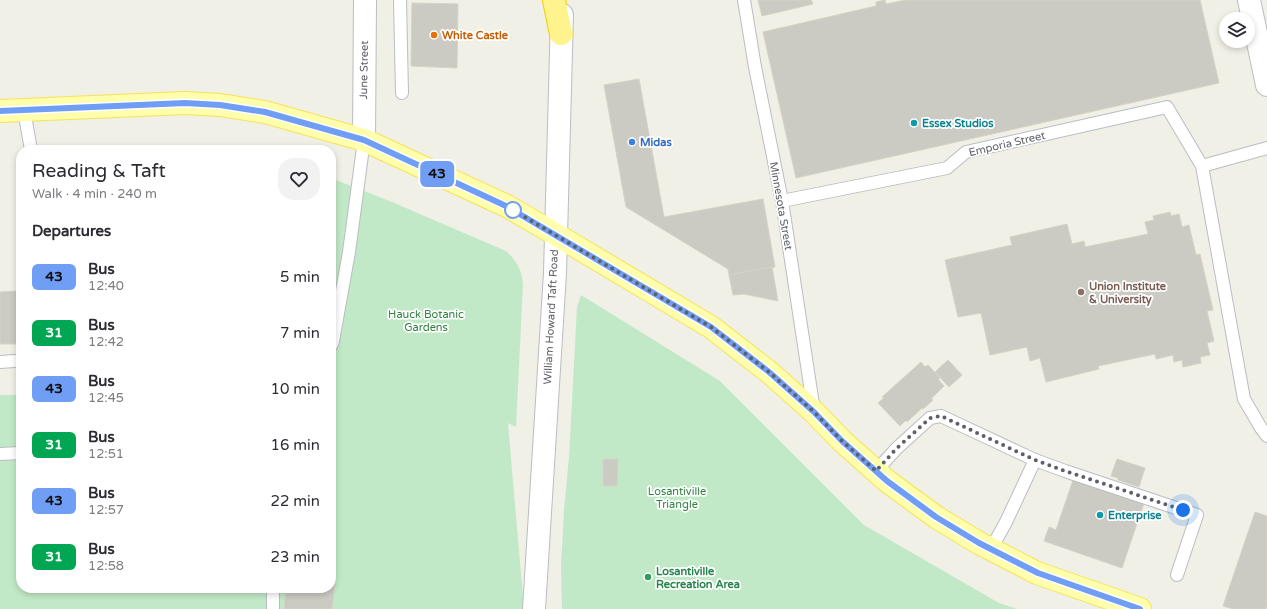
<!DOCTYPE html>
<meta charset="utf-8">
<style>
body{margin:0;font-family:"Varela Round",sans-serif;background:#f2f2f3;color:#2b2b33;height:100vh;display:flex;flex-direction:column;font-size:15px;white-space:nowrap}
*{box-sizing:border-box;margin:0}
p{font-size:13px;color:#7c7c81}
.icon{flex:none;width:22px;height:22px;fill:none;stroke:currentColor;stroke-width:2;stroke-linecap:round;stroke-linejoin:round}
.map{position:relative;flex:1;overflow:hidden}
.panel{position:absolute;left:16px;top:145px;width:320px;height:448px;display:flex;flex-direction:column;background:#fff;border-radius:16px;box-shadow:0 2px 6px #0003}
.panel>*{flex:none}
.badge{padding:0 8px;border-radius:6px;font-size:14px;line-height:26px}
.controls{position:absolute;left:1219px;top:12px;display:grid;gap:8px}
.controls a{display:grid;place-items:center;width:36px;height:36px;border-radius:50%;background:#fff;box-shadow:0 2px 6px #0003;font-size:20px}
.you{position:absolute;width:20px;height:20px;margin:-10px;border:3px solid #fff;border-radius:50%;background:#1a73e8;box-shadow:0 0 0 6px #1a73e833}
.map>.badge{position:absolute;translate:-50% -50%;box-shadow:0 0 0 2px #fff}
h2{padding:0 16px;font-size:15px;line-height:36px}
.round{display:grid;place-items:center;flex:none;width:42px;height:42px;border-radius:16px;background:#f2f2f3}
.headline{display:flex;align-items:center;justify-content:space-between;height:68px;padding:0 16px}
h1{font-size:19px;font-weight:600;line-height:30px}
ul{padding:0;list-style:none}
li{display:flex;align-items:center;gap:12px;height:56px;padding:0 16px}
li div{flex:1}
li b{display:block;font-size:15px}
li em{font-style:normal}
li .badge{min-width:44px;font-weight:700;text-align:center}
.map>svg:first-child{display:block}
.green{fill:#c2e9c7}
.building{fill:#cbcac3;stroke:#d6d3c4}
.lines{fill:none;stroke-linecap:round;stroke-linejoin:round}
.lane-casing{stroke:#babdc2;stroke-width:14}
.street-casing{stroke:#babdc2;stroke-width:24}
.secondary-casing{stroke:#bbbdc4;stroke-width:24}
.primary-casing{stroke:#f7e258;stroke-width:24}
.highway-casing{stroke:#f6cd00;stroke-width:24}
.lane{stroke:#fff;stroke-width:12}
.street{stroke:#fff;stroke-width:22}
.secondary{stroke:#fff;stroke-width:22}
.primary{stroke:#fffeac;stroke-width:22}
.highway{stroke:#fff38e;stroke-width:22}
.line-casing{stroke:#fff;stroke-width:9}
.line{stroke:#6f9ef4;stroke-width:6}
.walk{stroke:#5d6067;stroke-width:4;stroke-dasharray:0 7.2}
.food-dot{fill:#e8710a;stroke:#fff;stroke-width:1.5}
.culture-dot{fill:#0f9aa8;stroke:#fff;stroke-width:1.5}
.shop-dot{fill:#3f7fe0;stroke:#fff;stroke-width:1.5}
.stop-dot{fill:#fff;stroke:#6f9ef4;stroke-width:2}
.education-dot{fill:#8d6e63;stroke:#fff;stroke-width:1.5}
.leisure-dot{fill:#2e9e5b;stroke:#fff;stroke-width:1.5}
.labels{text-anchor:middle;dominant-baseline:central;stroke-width:3.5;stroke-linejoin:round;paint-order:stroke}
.food-label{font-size:11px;font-weight:bold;fill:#c56008;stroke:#fff;text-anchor:start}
.street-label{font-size:11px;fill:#5d6067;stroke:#fff}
.culture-label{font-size:11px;font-weight:bold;fill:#0d838f;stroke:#fff;text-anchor:start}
.shop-label{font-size:11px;font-weight:bold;fill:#366cbe;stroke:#fff;text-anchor:start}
.education-label{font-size:11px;font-weight:bold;fill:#785e54;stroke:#fff;text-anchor:start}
.park-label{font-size:11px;fill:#308241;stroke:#fff}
.leisure-label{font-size:11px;font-weight:bold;fill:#27864d;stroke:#fff;text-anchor:start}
</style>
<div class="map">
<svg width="1267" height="609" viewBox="0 0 1267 609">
<rect width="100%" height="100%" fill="#f0f0e6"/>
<g class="green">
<path d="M331,178L392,202L506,251C517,261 522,270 523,285L516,427L508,423L524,609H0V395H21V588H331Z"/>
<path d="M581,295L720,381L864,525L999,603L1017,609H562L561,566L564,510L569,457L577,307Z"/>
</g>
<g class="building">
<path d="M758,0H811L813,4L762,16Z"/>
<path d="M885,0L886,4L906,0H1200L1219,83L796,178L763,32L876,6V2Z"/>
<path d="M412,3L458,4L457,68L411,66Z"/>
<path d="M639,79L664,217L763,199L775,267L729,275L728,269L626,207L604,85Z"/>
<path d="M123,148L124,150H85V149Z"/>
<path d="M1170,212L1171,216L1179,214L1182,227L1189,225L1196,255L1200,254L1213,310L1207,311L1214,341L1207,343L1210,355L1200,357L1201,363L1183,367L1182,360L1174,362L1173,355L1156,359L1155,354L1098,366L1099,369L1046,382L1040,358L1030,361L1027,347L990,355L981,313L958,317L945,260L1012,245L1010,237L1067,224L1072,244L1084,241L1085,247L1148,234L1145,222L1154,220L1153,216Z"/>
<path d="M772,267L778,301L744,294L733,295L729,275Z"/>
<path d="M18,291L20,344H0V292Z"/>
<path d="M948,360L962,375L949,387L935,372Z"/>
<path d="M921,362L925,367L928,365L940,378L938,379L944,386L931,399L933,400L923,409L922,408L907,422L906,420L900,426L878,403L884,398L882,397Z"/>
<path d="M603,459H618L617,486H603Z"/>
<path d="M1117,459L1145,468L1139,487L1118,480V478L1111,476Z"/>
<path d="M1073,480L1144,503L1122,568L1044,541L1049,527L1056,530Z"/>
<path d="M1255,512L1267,516V605L1266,609H1233L1223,606Z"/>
<path d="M331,584H335L332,609H284L286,588H331Z"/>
</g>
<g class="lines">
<g class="lane-casing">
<g id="lane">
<path d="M400,0L402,93"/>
<path d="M744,0L755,67L782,201L814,411"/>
<path d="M24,110L31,150"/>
<path d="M1202,166L1267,148"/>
<path d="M782,201L947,168L966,152L1167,107L1202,166L1244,399L1261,428L1267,436"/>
<path d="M331,346L333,341L349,252L364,140"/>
<path d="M0,362L14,361"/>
<path d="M0,454L21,453"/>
<path d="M876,471L896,449L930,418L941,416L1035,460L1065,471L1197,515L1177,575"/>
<path d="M991,549L1006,522L1035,460"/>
<path d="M273,609V588"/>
</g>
</g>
<g class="street-casing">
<path id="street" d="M364,140L365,0"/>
</g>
<g class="secondary-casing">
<g id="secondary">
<path d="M1249,0L1267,85"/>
<path d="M534,609L555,273L562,15"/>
</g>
</g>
<g class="primary-casing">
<path id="primary" d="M0,111L185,103L220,105L265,112L364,140L507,206L555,234L711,327L769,372L814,412L842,441L887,481L936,517L979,543L1037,573L1140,609"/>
</g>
<g class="highway-casing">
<path id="highway" d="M554,0L561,34"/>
</g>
<use href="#lane" class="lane"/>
<use href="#street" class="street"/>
<use href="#secondary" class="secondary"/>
<use href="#primary" class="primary"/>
<use href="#highway" class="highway"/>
</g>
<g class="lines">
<g class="line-casing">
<path id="line" d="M0,111L185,103L220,105L265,112L364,140L506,206L711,327L769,372L814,412L842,441L887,481L936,517L979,543L1038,573L1140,609"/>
</g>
<use href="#line" class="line"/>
<path class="walk" d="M513,210L711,327L769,372L814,412L842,441L876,471L896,449L930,418L941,416L1035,460L1065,471L1183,510"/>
</g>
<circle class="food-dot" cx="434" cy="35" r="4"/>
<g class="culture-dot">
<circle cx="914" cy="123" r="4"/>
<circle cx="1100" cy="515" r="4"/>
</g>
<circle class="shop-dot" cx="632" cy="142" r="4"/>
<circle class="stop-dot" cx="513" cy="210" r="8"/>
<circle class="education-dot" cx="1081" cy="292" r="4"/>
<circle class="leisure-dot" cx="648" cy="577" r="4"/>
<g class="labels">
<g class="food-label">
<text x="442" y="35">White Castle</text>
</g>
<g class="street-label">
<text transform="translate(364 70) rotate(-89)">June Street</text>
<text transform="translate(1007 144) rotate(-13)">Emporia Street</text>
<text transform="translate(781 206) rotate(80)">Minnesota Street</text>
<text transform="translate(551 317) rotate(-87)">William Howard Taft Road</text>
</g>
<g class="culture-label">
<text x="922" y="123">Essex Studios</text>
<text x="1108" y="515">Enterprise</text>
</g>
<g class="shop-label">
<text x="640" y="142">Midas</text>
</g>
<g class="education-label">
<text x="1089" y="286">Union Institute<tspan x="1089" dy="13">&amp; University</tspan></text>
</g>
<g class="park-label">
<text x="426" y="314">Hauck Botanic<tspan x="426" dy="13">Gardens</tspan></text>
<text x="677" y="491">Losantiville<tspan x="677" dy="13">Triangle</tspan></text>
</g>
<g class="leisure-label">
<text x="656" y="571">Losantiville<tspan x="656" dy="13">Recreation Area</tspan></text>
</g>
</g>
</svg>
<div class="controls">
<a><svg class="icon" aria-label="layers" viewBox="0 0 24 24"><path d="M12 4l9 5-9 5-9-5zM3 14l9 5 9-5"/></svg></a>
</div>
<div class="you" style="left:1183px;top:510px"></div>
<b class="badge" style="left:437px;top:174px;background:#6f9ef4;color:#111">43</b>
<section class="panel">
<div class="headline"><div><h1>Reading &amp; Taft</h1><p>Walk · 4 min · 240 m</p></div><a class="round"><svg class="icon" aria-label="heart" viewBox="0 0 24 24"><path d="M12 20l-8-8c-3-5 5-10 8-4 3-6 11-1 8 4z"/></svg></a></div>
<h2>Departures</h2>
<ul>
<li><span class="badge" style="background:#6f9ef4;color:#111">43</span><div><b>Bus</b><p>12:40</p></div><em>5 min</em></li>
<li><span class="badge" style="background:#00a651;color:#fff">31</span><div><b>Bus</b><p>12:42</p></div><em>7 min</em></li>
<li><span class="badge" style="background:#6f9ef4;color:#111">43</span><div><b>Bus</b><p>12:45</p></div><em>10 min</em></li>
<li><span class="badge" style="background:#00a651;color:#fff">31</span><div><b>Bus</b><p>12:51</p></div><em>16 min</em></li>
<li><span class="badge" style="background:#6f9ef4;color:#111">43</span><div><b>Bus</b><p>12:57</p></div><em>22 min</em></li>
<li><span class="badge" style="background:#00a651;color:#fff">31</span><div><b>Bus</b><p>12:58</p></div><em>23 min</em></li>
</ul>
</section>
</div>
